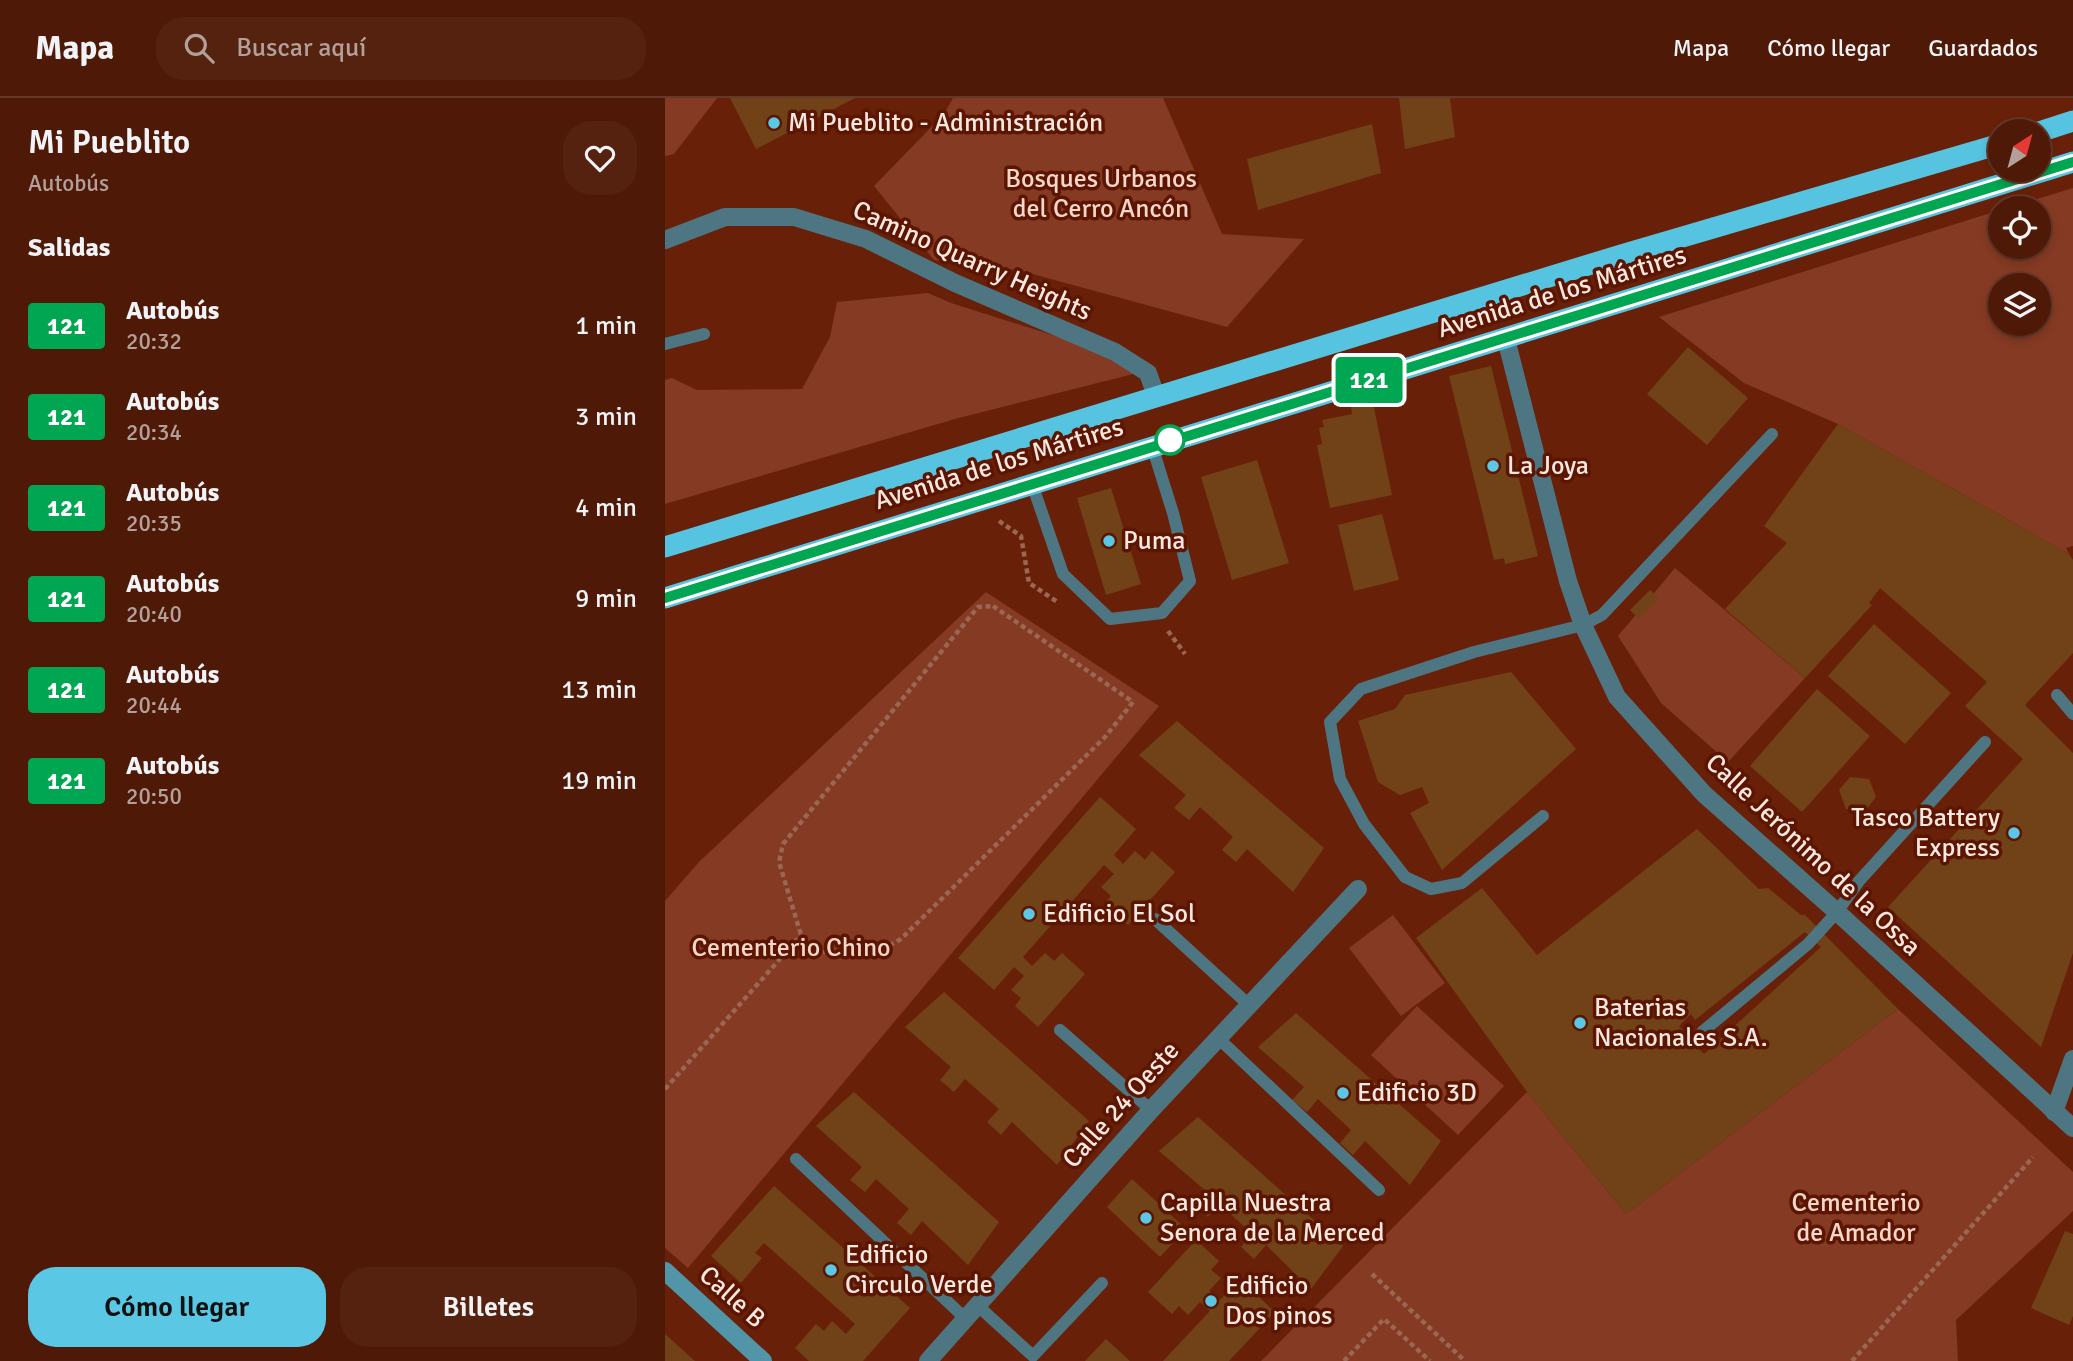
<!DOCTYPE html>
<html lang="es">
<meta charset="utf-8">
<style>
body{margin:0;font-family:Signika,sans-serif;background:#552210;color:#f1f3f6;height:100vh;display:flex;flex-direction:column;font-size:26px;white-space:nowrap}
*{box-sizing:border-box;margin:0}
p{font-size:23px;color:#b3a09b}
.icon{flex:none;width:38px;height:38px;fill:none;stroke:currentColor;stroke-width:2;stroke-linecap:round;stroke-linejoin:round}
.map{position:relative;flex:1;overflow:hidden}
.side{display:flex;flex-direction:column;background:#4e1906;width:665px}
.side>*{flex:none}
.badge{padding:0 14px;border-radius:5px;font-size:24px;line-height:46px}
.needle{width:46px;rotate:36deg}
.controls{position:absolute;left:1323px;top:21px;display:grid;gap:14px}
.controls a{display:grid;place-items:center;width:63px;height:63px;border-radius:50%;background:#4e1906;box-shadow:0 4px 10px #0003,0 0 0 2px #653828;font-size:35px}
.map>.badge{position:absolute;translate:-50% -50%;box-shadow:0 0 0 4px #fff}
h2{padding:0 28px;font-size:26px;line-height:63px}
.round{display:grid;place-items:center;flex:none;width:74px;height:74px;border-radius:28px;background:#552210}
.head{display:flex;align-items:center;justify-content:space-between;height:119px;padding:0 28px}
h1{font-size:33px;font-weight:600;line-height:52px}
.primary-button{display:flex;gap:14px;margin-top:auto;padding:14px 28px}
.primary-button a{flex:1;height:80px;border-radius:28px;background:#5ac8e5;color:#111;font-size:28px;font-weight:600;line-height:80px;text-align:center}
.primary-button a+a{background:#552210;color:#f1f3f6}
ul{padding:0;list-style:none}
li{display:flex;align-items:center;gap:21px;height:91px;padding:0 28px}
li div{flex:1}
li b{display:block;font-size:26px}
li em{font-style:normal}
li .badge{min-width:77px;font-weight:700;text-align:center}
header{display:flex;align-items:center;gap:42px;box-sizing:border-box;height:98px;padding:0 35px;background:#4e1906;border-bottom:2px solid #653828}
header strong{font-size:33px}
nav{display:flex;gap:38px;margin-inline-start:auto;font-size:24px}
.search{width:490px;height:63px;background:#552210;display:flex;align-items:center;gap:18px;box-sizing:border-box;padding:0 24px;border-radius:28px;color:#b3a09b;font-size:26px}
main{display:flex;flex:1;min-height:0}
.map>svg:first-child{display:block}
.green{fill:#853a23;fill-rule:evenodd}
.building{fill:#714218;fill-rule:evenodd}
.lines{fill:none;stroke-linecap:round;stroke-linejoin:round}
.path{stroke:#9b6654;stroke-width:4.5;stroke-dasharray:5 3.5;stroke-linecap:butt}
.lane{stroke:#4e7682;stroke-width:12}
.street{stroke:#4e7682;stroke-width:18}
.secondary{stroke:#5395a8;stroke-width:18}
.highway{stroke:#56c3e0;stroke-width:21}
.line-casing{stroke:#fff;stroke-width:16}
.line{stroke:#00a651;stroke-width:10}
.poi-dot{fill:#5ac8e5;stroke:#5c1500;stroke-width:2.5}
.stop-dot{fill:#fff;stroke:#00a651;stroke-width:3.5}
.labels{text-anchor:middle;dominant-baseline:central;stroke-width:7;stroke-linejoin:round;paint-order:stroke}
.poi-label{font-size:26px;fill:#f9e7e1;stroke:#5c1500;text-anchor:start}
.park-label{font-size:26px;fill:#f7d6cc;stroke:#5c1500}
.street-label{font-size:26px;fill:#f9e7e1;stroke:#5c1500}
</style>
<header>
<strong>Mapa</strong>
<div class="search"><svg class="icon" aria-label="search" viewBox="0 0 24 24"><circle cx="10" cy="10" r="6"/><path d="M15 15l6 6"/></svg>Buscar aquí</div>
<nav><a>Mapa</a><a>Cómo llegar</a><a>Guardados</a></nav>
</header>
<main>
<section class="side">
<div class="head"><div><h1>Mi Pueblito</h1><p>Autobús</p></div><a class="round"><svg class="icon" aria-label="heart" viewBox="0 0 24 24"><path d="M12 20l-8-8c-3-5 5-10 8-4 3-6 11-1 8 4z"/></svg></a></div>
<h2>Salidas</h2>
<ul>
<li><span class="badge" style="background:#00a651;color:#fff">121</span><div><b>Autobús</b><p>20:32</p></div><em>1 min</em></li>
<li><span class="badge" style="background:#00a651;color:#fff">121</span><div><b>Autobús</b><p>20:34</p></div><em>3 min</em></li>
<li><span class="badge" style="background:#00a651;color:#fff">121</span><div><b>Autobús</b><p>20:35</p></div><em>4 min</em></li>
<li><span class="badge" style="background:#00a651;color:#fff">121</span><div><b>Autobús</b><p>20:40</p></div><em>9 min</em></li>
<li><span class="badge" style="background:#00a651;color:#fff">121</span><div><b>Autobús</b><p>20:44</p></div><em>13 min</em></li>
<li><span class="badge" style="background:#00a651;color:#fff">121</span><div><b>Autobús</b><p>20:50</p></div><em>19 min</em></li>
</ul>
<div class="primary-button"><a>Cómo llegar</a><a>Billetes</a></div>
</section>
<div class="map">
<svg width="1408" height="1263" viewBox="0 0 1408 1263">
<rect width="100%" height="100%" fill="#682108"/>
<g class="green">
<path d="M0,0H52L9,56L0,58Z"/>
<path d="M288,0H498L557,136L639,141L562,229L353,172L269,162L209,88L279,16Z"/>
<path d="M1408,90V448L1401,450L1404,456L1173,326L1079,285L994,219L1335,112V149H1374V110H1342ZM1335,187H1374V226H1335Z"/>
<path d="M263,195L286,205L492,270L290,321L0,406V282L7,280L32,292L137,291L165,239L172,204Z"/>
<path d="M1010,470L1140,580L1063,664L996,605L953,538Z"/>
<path d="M321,494L494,608L23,1170L0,1150V803L34,764Z"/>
<path d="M728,817L780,885L736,918L684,850Z"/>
<path d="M752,908L839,988L793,1037L706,957Z"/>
<path d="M1233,911L1408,1074V1113L1291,1222L1293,1263H596L862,994L961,1116Z"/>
</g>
<g class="building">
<path d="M65,0H190L91,51Z"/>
<path d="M734,0H785L790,39L740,51Z"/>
<path d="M707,26L716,75L593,112L582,61Z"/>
<path d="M1023,249L1083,300L1042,347L982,296Z"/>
<path d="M826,268L873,458L840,466L839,460L829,462L784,278Z"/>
<path d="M708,305L727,397L665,410L652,347L657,346L654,330L659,329L657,322L687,316L686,309Z"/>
<path d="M1173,326L1404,456L1408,462V555L1360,607L1408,655V855L1376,949L1223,809L1358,661L1300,608L1322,584L1215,490L1204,505L1207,507L1140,580L1060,511L1122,445L1099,428Z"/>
<path d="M592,362L624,465L567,482L536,379Z"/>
<path d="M446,390L476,486L441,497L412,400Z"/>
<path d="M717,416L734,482L689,493L673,427Z"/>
<path d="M985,492L994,500L974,521L965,512Z"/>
<path d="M1209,526L1286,595L1240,646L1163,578Z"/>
<path d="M846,574L911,651L777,772L745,715L764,705L757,689L735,697L713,684L693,623L730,611L740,597Z"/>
<path d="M1152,591L1205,638L1137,714L1085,668Z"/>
<path d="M512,623L659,750L628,794L582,751L571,764L557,752L568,739L535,709L524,722L509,710L521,697L474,657Z"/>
<path d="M1185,679L1204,681L1211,699L1200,713L1181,711L1174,692Z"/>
<path d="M435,699L471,731L449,757L458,766L470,753L480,762L487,753L510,774L463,827L439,806L446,798L436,789L449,776L439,767L358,859L367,868L380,855L389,863L397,855L420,876L373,929L350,908L356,900L346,892L359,878L349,869L329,892L293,860Z"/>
<path d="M1032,731L1094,791L1103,790L1136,817H1140L1233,911L961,1116L862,994L751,840L817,790L872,857ZM1140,834L1156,849L1039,956L1014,928L1026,916L1030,922Z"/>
<path d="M279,894L424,1023L392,1067L347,1024L336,1037L322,1024L334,1011L300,981L289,994L275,982L286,969L240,929Z"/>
<path d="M631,915L776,1043L745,1087L700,1043L688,1057L675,1045L686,1032L653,1001L642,1014L627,1002L639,989L593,949Z"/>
<path d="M189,994L334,1124L303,1167L257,1123L246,1137L232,1125L244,1111L211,1081L200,1094L185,1082L197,1069L151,1028Z"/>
<path d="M533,1019L678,1148L646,1191L601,1147L589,1161L576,1149L587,1136L554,1105L543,1119L529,1106L541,1093L494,1053Z"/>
<path d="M467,1081L521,1131L495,1159L442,1109Z"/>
<path d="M109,1088L245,1210L198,1263H144L130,1250L151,1226L159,1233L167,1223L181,1236L190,1226L99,1145L90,1155L97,1160L76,1185L46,1158Z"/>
<path d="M1400,1133L1408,1136V1218L1404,1227L1366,1210Z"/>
<path d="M531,1142L554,1163L546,1172L556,1180L544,1193L555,1202L575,1181L610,1214L564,1263H498L545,1213L535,1204L523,1217L514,1208L507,1216L483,1194Z"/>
<path d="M0,1236L30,1263H0Z"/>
<path d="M441,1241L465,1263H420Z"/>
</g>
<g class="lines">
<g class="path">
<path d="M334,423L356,438L364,485L394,505"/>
<path d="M328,508L468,604L440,639L236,841L213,854H158L136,837L114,764L118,746L313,509Z"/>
<path d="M503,533L520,556"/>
<path d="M0,991L136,837"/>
<path d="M707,1176L800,1263"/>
<path d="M679,1263L719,1221L765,1263"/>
<path d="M1187,1263L1368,1059"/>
</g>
<g class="lane">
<path d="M0,246L39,236"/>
<path d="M367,386L398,476L445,521L497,515L525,483L508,415L487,348"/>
<path d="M1392,597L1408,616"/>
<path d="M878,718L797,785L766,791L740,779L699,726L675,681L665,624L696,591L809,554L918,527L937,517L1107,336"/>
<path d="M490,821L584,907"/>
<path d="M395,932L486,1012"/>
<path d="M1037,934L1143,846L1172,814L1194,783L1320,644"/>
<path d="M552,939L714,1092"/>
<path d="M131,1061L301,1221"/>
<path d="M313,1208L368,1258L437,1185"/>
</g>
<g class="street">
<path d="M0,142L60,119H129L201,141L290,185L450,254L483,275L491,298"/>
<path d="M841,241L903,483L918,527L952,599L1039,696L1172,814L1408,1030"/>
<path d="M1389,1014L1408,961"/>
<path d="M263,1263L486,1012L693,791"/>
</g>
<path class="secondary" d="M0,1173L98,1263"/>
<g class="highway">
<path d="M1374,34L1408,23"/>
<path d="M0,449L956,157L1335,46"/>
<path d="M0,500L1408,64"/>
</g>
</g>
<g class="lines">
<g class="line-casing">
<path id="line" d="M0,500L1408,64"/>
</g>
<use href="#line" class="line"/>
</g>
<g class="poi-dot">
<circle cx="109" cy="25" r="7"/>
<circle cx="828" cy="368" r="7"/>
<circle cx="444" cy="443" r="7"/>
<circle cx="1349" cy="735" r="7"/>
<circle cx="364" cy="816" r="7"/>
<circle cx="915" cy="925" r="7"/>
<circle cx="678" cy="995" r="7"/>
<circle cx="481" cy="1120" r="7"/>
<circle cx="166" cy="1172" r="7"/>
<circle cx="546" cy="1203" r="7"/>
</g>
<circle class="stop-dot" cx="505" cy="342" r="14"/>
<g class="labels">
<g class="poi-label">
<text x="123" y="25">Mi Pueblito - Administración</text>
<text x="842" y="368">La Joya</text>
<text x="458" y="443">Puma</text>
<text x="1335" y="720" text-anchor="end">Tasco Battery<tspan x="1335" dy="30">Express</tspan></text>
<text x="378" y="816">Edificio El Sol</text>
<text x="929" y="910">Baterias<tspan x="929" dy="30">Nacionales S.A.</tspan></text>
<text x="692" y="995">Edificio 3D</text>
<text x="495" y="1105">Capilla Nuestra<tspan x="495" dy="30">Senora de la Merced</tspan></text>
<text x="180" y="1157">Edificio<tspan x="180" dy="30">Circulo Verde</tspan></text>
<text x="560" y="1188">Edificio<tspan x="560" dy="30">Dos pinos</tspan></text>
</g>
<g class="park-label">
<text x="436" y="81">Bosques Urbanos<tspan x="436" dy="30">del Cerro Ancón</tspan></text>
<text x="126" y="850">Cementerio Chino</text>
<text x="1191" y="1105">Cementerio<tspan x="1191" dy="30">de Amador</tspan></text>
</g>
<g class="street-label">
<text transform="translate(307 163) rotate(24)">Camino Quarry Heights</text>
<text transform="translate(897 194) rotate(-17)">Avenida de los Mártires</text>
<text transform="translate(334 366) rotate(-17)">Avenida de los Mártires</text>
<text transform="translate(1148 757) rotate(43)">Calle Jerónimo de la Ossa</text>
<text transform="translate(456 1007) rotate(-48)">Calle 24 Oeste</text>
<text transform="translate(67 1199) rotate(42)">Calle B</text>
</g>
</g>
</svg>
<div class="controls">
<a><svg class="needle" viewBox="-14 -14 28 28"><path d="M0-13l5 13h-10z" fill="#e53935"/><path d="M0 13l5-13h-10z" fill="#b3a09b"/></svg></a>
<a><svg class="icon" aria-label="locate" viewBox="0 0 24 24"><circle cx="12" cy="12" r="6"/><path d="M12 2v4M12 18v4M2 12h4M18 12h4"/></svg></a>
<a><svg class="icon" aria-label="layers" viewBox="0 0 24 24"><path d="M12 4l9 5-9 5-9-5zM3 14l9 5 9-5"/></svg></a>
</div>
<b class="badge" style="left:704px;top:282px;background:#00a651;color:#fff">121</b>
</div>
</main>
